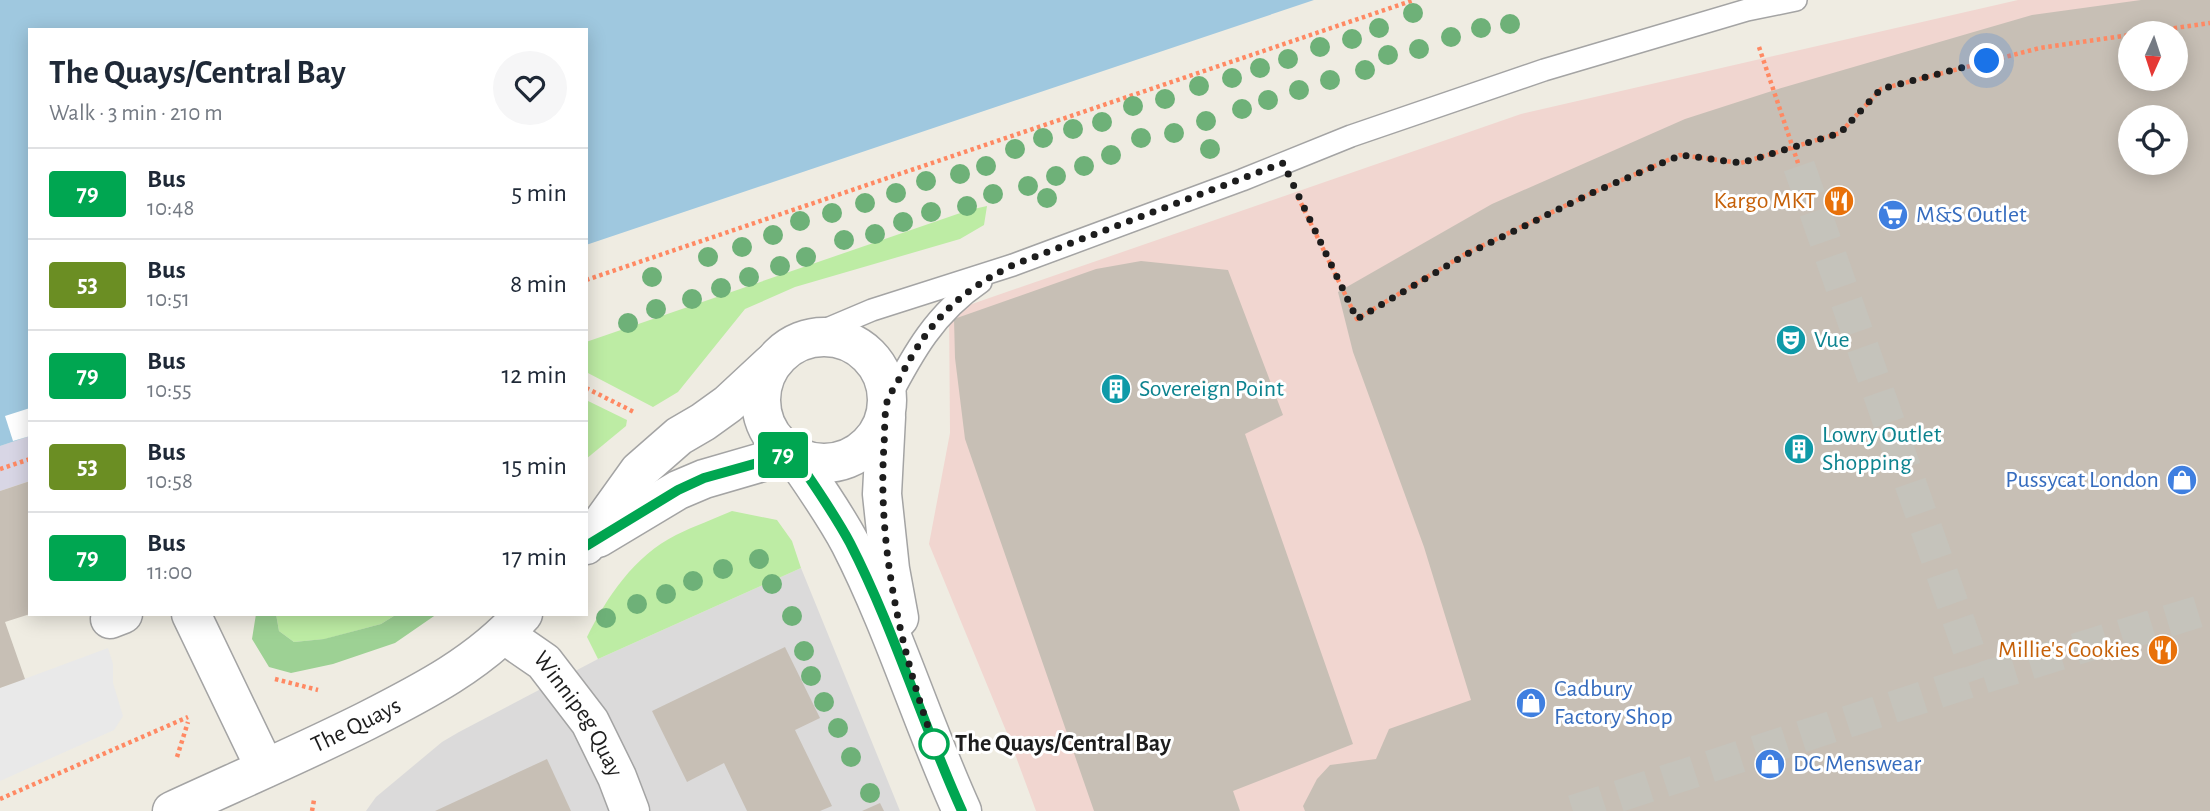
<!DOCTYPE html>
<meta charset="utf-8">
<style>
body{margin:0;font-family:"Alegreya Sans",sans-serif;background:#f6f6f7;color:#1f2937;height:100vh;display:flex;flex-direction:column;font-size:26px;white-space:nowrap}
*{box-sizing:border-box;margin:0}
p{font-size:23px;color:#747a83}
.icon{flex:none;width:38px;height:38px;fill:none;stroke:currentColor;stroke-width:2;stroke-linecap:round;stroke-linejoin:round}
.map{position:relative;flex:1;overflow:hidden}
.sheet{position:absolute;left:28px;top:28px;width:560px;height:588px;display:flex;flex-direction:column;background:#fff;border-radius:0px;box-shadow:0 4px 18px #0003}
.sheet>*{flex:none}
.badge{padding:0 14px;border-radius:5px;font-size:24px;line-height:46px}
.needle{width:46px;rotate:183deg}
.fabs{position:absolute;left:2118px;top:21px;display:grid;gap:14px}
.fabs a{display:grid;place-items:center;width:70px;height:70px;border-radius:50%;background:#fff;box-shadow:0 4px 18px #0003;font-size:35px}
.you{position:absolute;width:35px;height:35px;margin:-18px;border:5px solid #fff;border-radius:50%;background:#1a73e8;box-shadow:0 0 0 10px #1a73e833}
.map>.badge{position:absolute;translate:-50% -50%;box-shadow:0 0 0 4px #fff}
.round{display:grid;place-items:center;flex:none;width:74px;height:74px;border-radius:37px;background:#f6f6f7}
.head{display:flex;align-items:center;justify-content:space-between;height:119px;padding:0 21px}
h1{font-size:33px;font-weight:700;line-height:52px}
ul{padding:0;list-style:none}
li{display:flex;align-items:center;gap:21px;height:91px;padding:0 21px;border-top:2px solid #e0e1e3}
li div{flex:1}
li b{display:block;font-size:26px}
li em{font-style:normal}
li .badge{min-width:77px;font-weight:700;text-align:center}
.map>svg:first-child{display:block}
.residential{fill:#dbdada}
.commercial{fill:#f1d6d0;fill-rule:evenodd}
.grass{fill:#bdeca4}
.forest{fill:#9dd194}
.parking{fill:#e9e9e9}
.plaza{fill:#d8d6e5}
.water{fill:#9fc8df}
.pier{fill:#fff}
.building{fill:#c7bfb5;fill-rule:evenodd}
.lines{fill:none;stroke-linecap:round;stroke-linejoin:round}
.pedestrian-tunnel{stroke:#c5c3bb;stroke-width:32;stroke-dasharray:32 16;stroke-linecap:butt}
.service-casing{stroke:#a4a4a4;stroke-width:24}
.minor-casing{stroke:#a4a4a4;stroke-width:41}
.path{stroke:#ff8963;stroke-width:4.5;stroke-dasharray:3.5 3.5;stroke-linecap:butt}
.service{stroke:#fff;stroke-width:21}
.minor{stroke:#fff;stroke-width:38}
.tree{fill:#6eb178}
.line-casing{stroke:#fff;stroke-width:16}
.line{stroke:#00a651;stroke-width:10}
.walk{stroke:#1d1d1d;stroke-width:7;stroke-dasharray:0 12.6}
.stop-dot{fill:#fff;stroke:#00a651;stroke-width:3.5}
.labels{text-anchor:middle;dominant-baseline:central;stroke-width:6;stroke-linejoin:round;paint-order:stroke}
.food-label{font-size:24px;fill:#c56008;stroke:#fff;text-anchor:end}
.shop-label{font-size:24px;fill:#366cbe;stroke:#fff;text-anchor:start}
.culture-label{font-size:24px;fill:#0d838f;stroke:#fff;text-anchor:start}
.street-label{font-size:24px;fill:#1d1d1d;stroke:#fff}
.stop-label{font-size:24px;font-weight:bold;fill:#1d1d1d;stroke:#fff;text-anchor:start}
</style>
<div class="map">
<svg width="2210" height="811" viewBox="0 0 2210 811">
<rect width="100%" height="100%" fill="#efece2"/>
<path class="residential" d="M801,568L900,811H366L376,797L442,742L459,732L598,659Z"/>
<path class="commercial" d="M2018,0H2210V811H1036L1009,738L929,544L950,433L949,312L1521,114ZM2130,33H2175V79H2130ZM2130,117H2175V163H2130Z"/>
<g class="grass">
<path d="M987,206L984,225L960,239L795,287L745,309L678,392L653,407L586,372V342L969,210Z"/>
<path d="M586,400L627,420L626,426L586,459Z"/>
<path d="M732,511L777,520L792,541L801,568L598,659L587,637C607,597 634,556 676,535C694,526 714,519 732,511Z"/>
<path d="M276,614H397L381,624L325,639L294,642L279,631Z"/>
</g>
<path class="forest" d="M256,614H276L279,631L294,642L324,639L381,624L397,614H437L395,643L333,664L291,673L269,667L252,639Z"/>
<path class="parking" d="M108,648L113,664V683L123,716L114,730L0,781V688Z"/>
<path class="plaza" d="M30,436V481L0,491V446Z"/>
<path class="water" d="M0,0H1314L586,245V30H30V436L0,446Z"/>
<path class="pier" d="M30,408V436L13,441L5,416Z"/>
<g class="building">
<path d="M2141,0H2210V811H1305L1303,806L1317,779L1330,765L1376,759L1389,729L1471,700L1424,547L1353,352L1338,292L1492,204L1685,119L1775,90L2032,15ZM2130,33H2175V79H2130ZM2130,117H2175V163H2130Z"/>
<path d="M1141,261L1228,270L1283,415L1245,434L1353,744L1233,791L1240,811H1094L965,439L955,358L954,319L1096,269Z"/>
<path d="M30,481V614L5,622L25,679L0,688V491Z"/>
<path d="M785,647L820,718L795,730L832,806L820,811H747L724,763L687,782L652,711Z"/>
<path d="M547,759L571,811H435Z"/>
<path d="M880,803L884,811H862Z"/>
</g>
<g class="lines">
<g class="pedestrian-tunnel">
<path d="M1799,166L1979,679"/>
<path d="M1573,811L1979,679L2210,608"/>
</g>
<g class="service-casing">
<g id="service">
<path d="M801,340L872,310L1013,265L1242,180L1351,136L1544,70L1747,10L1796,0"/>
<path d="M888,401C913,353 935,313 981,282"/>
</g>
</g>
<g class="minor-casing">
<g id="minor">
<circle cx="824" cy="400" r="63"/>
<path d="M886,417L882,494L890,569L899,618"/>
<path d="M795,457C814,485 834,513 850,543C894,629 922,723 962,811"/>
<path d="M598,538L678,490L704,479L790,454"/>
<path d="M586,545L639,471L679,436L703,422L728,404L771,364"/>
<path d="M191,614L265,768"/>
<path d="M110,619L123,614"/>
<path id="s1" d="M505,635L544,662L590,722L617,777L630,811"/>
<path id="s2" d="M172,811C237,781 302,753 366,721C423,692 480,663 523,614"/>
</g>
</g>
<g class="path">
<path d="M2139,33L2210,23"/>
<path d="M1759,47L1799,166"/>
<path d="M1298,197L1357,319L1467,253L1594,192L1680,155L1741,163L1840,133L1881,89L2040,48L2130,35"/>
<path d="M586,280L1414,0"/>
<path d="M586,388L634,412"/>
<path d="M0,469L30,459"/>
<path d="M275,679L318,690"/>
<path d="M177,757L188,722"/>
<path d="M0,799L188,717"/>
<path d="M312,811L314,800"/>
</g>
<use href="#service" class="service"/>
<use href="#minor" class="minor"/>
</g>
<g class="tree">
<circle cx="1413" cy="13" r="10"/>
<circle cx="1510" cy="24" r="10"/>
<circle cx="1379" cy="28" r="10"/>
<circle cx="1481" cy="28" r="10"/>
<circle cx="1451" cy="37" r="10"/>
<circle cx="1352" cy="39" r="10"/>
<circle cx="1320" cy="47" r="10"/>
<circle cx="1419" cy="49" r="10"/>
<circle cx="1388" cy="55" r="10"/>
<circle cx="1288" cy="59" r="10"/>
<circle cx="1260" cy="68" r="10"/>
<circle cx="1365" cy="70" r="10"/>
<circle cx="1232" cy="78" r="10"/>
<circle cx="1330" cy="80" r="10"/>
<circle cx="1199" cy="86" r="10"/>
<circle cx="1299" cy="90" r="10"/>
<circle cx="1165" cy="99" r="10"/>
<circle cx="1268" cy="100" r="10"/>
<circle cx="1133" cy="106" r="10"/>
<circle cx="1242" cy="109" r="10"/>
<circle cx="1206" cy="121" r="10"/>
<circle cx="1102" cy="122" r="10"/>
<circle cx="1073" cy="129" r="10"/>
<circle cx="1174" cy="133" r="10"/>
<circle cx="1043" cy="138" r="10"/>
<circle cx="1141" cy="138" r="10"/>
<circle cx="1015" cy="149" r="10"/>
<circle cx="1210" cy="149" r="10"/>
<circle cx="1111" cy="155" r="10"/>
<circle cx="986" cy="166" r="10"/>
<circle cx="1084" cy="166" r="10"/>
<circle cx="960" cy="174" r="10"/>
<circle cx="1056" cy="176" r="10"/>
<circle cx="926" cy="181" r="10"/>
<circle cx="1028" cy="186" r="10"/>
<circle cx="896" cy="193" r="10"/>
<circle cx="993" cy="194" r="10"/>
<circle cx="1047" cy="198" r="10"/>
<circle cx="865" cy="203" r="10"/>
<circle cx="967" cy="206" r="10"/>
<circle cx="931" cy="212" r="10"/>
<circle cx="832" cy="213" r="10"/>
<circle cx="800" cy="221" r="10"/>
<circle cx="903" cy="222" r="10"/>
<circle cx="875" cy="234" r="10"/>
<circle cx="773" cy="235" r="10"/>
<circle cx="844" cy="240" r="10"/>
<circle cx="742" cy="247" r="10"/>
<circle cx="708" cy="257" r="10"/>
<circle cx="806" cy="257" r="10"/>
<circle cx="780" cy="266" r="10"/>
<circle cx="652" cy="277" r="10"/>
<circle cx="749" cy="277" r="10"/>
<circle cx="721" cy="288" r="10"/>
<circle cx="692" cy="299" r="10"/>
<circle cx="656" cy="309" r="10"/>
<circle cx="628" cy="323" r="10"/>
<circle cx="759" cy="559" r="10"/>
<circle cx="723" cy="569" r="10"/>
<circle cx="693" cy="581" r="10"/>
<circle cx="772" cy="584" r="10"/>
<circle cx="666" cy="594" r="10"/>
<circle cx="637" cy="604" r="10"/>
<circle cx="792" cy="616" r="10"/>
<circle cx="606" cy="618" r="10"/>
<circle cx="804" cy="651" r="10"/>
<circle cx="811" cy="676" r="10"/>
<circle cx="824" cy="702" r="10"/>
<circle cx="838" cy="728" r="10"/>
<circle cx="851" cy="757" r="10"/>
<circle cx="870" cy="793" r="10"/>
</g>
<g class="lines">
<g class="line-casing">
<path id="line" d="M586,546L678,490L704,478L790,454L795,457C814,485 834,513 850,543C894,629 922,723 962,811"/>
</g>
<use href="#line" class="line"/>
<path class="walk" d="M934,744L937,752C902,656 877,549 884,445C885,431 884,416 887,402C890,393 897,383 902,374C930,320 959,292 1013,265L1283,163L1357,319L1467,254L1594,192L1681,155L1741,163L1840,133L1881,89L1987,61"/>
</g>
<defs>
<g id="restaurant-disc" transform="scale(1.575)"><circle r="9.5" fill="#e8710a" stroke="#fff"/><path d="M-5-6h1v4h1v-4h1v4h1v-4h1v5L-1.5 .5V6h-2V.5L-5-1ZM5-6V6H3V1.5H1.5Q1.5-4 5-6Z" fill="#fff"/></g>
<g id="supermarket-disc" transform="scale(1.575)"><circle r="9.5" fill="#3f7fe0" stroke="#fff"/><path d="M-6-5.5h2.5l.6 2H6L4.5 2H-2.5L-4.4-4H-6ZM-1.5 3.2a1.3 1.3 0 1 0 .1 0ZM3 3.2a1.3 1.3 0 1 0 .1 0Z" fill="#fff"/></g>
<g id="theatre-disc" transform="scale(1.575)"><circle r="9.5" fill="#0f9aa8" stroke="#fff"/><path d="M-5-5.5Q0-4 5-5.5V0Q5 5 0 6Q-5 5-5 0ZM-3.3-2.5H-1v1.5H-3.3ZM1-2.5H3.3v1.5H1ZM-2.8 1Q0 5.5 2.8 1Z" fill="#fff"/></g>
<g id="building-disc" transform="scale(1.575)"><circle r="9.5" fill="#0f9aa8" stroke="#fff"/><path d="M-4-6H4V6H1V3H-1V6H-4ZM-2.5-4.3h1.7v1.8h-1.7ZM.8-4.3h1.7v1.8H.8ZM-2.5-1h1.7V.8h-1.7ZM.8-1h1.7V.8H.8Z" fill="#fff"/></g>
<g id="shop-disc" transform="scale(1.575)"><circle r="9.5" fill="#3f7fe0" stroke="#fff"/><path d="M-5-2.5h2.3a2.7 3.5 0 0 1 5.4 0H5L5.5 6h-11ZM-1.5-2.5h3a1.5 2.3 0 0 0-3 0Z" fill="#fff"/></g>
</defs>
<g fill-rule="evenodd">
<use href="#restaurant-disc" x="1839" y="201"/>
<use href="#supermarket-disc" x="1893" y="215"/>
<use href="#theatre-disc" x="1791" y="340"/>
<use href="#building-disc" x="1116" y="389"/>
<use href="#building-disc" x="1799" y="449"/>
<use href="#shop-disc" x="2182" y="480"/>
<use href="#restaurant-disc" x="2163" y="650"/>
<use href="#shop-disc" x="1531" y="703"/>
<use href="#shop-disc" x="1770" y="764"/>
</g>
<circle class="stop-dot" cx="934" cy="744" r="14"/>
<g class="labels">
<g class="food-label">
<text x="1816" y="201">Kargo MKT</text>
<text x="2140" y="650">Millie's Cookies</text>
</g>
<g class="shop-label">
<text x="1916" y="215">M&amp;S Outlet</text>
<text x="2159" y="480" text-anchor="end">Pussycat London</text>
<text x="1554" y="689">Cadbury<tspan x="1554" dy="28">Factory Shop</tspan></text>
<text x="1793" y="764">DC Menswear</text>
</g>
<g class="culture-label">
<text x="1814" y="340">Vue</text>
<text x="1139" y="389">Sovereign Point</text>
<text x="1822" y="435">Lowry Outlet<tspan x="1822" dy="28">Shopping</tspan></text>
</g>
<g class="street-label">
<text stroke="none"><textPath href="#s1" startOffset="110">Winnipeg Quay</textPath></text>
<text stroke="none"><textPath href="#s2" startOffset="203">The Quays</textPath></text>
</g>
<g class="stop-label">
<text x="955" y="744">The Quays/Central Bay</text>
</g>
</g>
</svg>
<div class="fabs">
<a><svg class="needle" viewBox="-14 -14 28 28"><path d="M0-13l5 13h-10z" fill="#e53935"/><path d="M0 13l5-13h-10z" fill="#747a83"/></svg></a>
<a><svg class="icon" aria-label="locate" viewBox="0 0 24 24"><circle cx="12" cy="12" r="6"/><path d="M12 2v4M12 18v4M2 12h4M18 12h4"/></svg></a>
</div>
<div class="you" style="left:1987px;top:61px"></div>
<b class="badge" style="left:783px;top:455px;background:#00a651;color:#fff">79</b>
<section class="sheet">
<div class="head"><div><h1>The Quays/Central Bay</h1><p>Walk · 3 min · 210 m</p></div><a class="round"><svg class="icon" aria-label="heart" viewBox="0 0 24 24"><path d="M12 20l-8-8c-3-5 5-10 8-4 3-6 11-1 8 4z"/></svg></a></div>
<ul>
<li><span class="badge" style="background:#00a651;color:#fff">79</span><div><b>Bus</b><p>10:48</p></div><em>5 min</em></li>
<li><span class="badge" style="background:#6b8e23;color:#fff">53</span><div><b>Bus</b><p>10:51</p></div><em>8 min</em></li>
<li><span class="badge" style="background:#00a651;color:#fff">79</span><div><b>Bus</b><p>10:55</p></div><em>12 min</em></li>
<li><span class="badge" style="background:#6b8e23;color:#fff">53</span><div><b>Bus</b><p>10:58</p></div><em>15 min</em></li>
<li><span class="badge" style="background:#00a651;color:#fff">79</span><div><b>Bus</b><p>11:00</p></div><em>17 min</em></li>
</ul>
</section>
</div>
